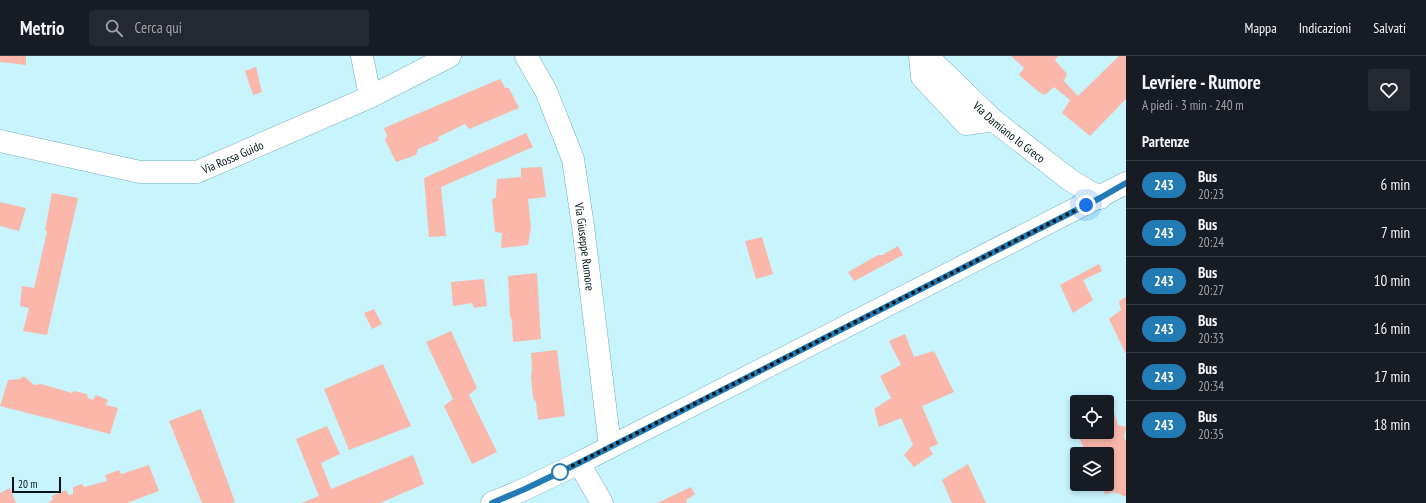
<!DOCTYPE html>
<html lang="it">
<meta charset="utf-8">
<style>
body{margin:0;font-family:"PT Sans Narrow",sans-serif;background:#242831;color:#f1f3f6;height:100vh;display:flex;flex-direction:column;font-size:15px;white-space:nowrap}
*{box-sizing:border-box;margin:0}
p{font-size:13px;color:#9ea1a6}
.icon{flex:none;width:22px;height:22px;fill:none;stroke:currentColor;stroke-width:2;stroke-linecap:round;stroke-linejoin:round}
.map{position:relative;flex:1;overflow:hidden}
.drawer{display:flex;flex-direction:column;background:#171b24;width:300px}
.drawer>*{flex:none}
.badge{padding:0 8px;border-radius:13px;font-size:14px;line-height:26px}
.controls{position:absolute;left:1070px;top:339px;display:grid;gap:8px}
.controls a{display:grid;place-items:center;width:44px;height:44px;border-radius:4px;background:#171b24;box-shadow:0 2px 6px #0003;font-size:20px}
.scale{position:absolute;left:12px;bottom:10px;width:49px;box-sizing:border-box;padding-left:4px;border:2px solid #001216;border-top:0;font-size:11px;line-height:14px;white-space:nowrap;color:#001216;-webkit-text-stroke:3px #c8f4fd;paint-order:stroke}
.you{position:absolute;width:20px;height:20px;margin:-10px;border:3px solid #fff;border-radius:50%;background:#1a73e8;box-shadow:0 0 0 6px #1a73e833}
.map>.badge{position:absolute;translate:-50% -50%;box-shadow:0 0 0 2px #fff}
h2{padding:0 16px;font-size:15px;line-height:36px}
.round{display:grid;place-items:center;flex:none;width:42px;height:42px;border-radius:4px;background:#242831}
.summary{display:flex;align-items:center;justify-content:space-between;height:68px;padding:0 16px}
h1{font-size:19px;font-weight:800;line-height:30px}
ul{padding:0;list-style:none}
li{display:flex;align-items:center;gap:12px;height:48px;padding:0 16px;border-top:1px solid #363941}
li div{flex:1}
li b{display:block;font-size:15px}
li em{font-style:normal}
li .badge{min-width:44px;font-weight:700;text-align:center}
header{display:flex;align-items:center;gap:24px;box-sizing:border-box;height:56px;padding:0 20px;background:#171b24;border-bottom:1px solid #363941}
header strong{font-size:19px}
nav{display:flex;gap:22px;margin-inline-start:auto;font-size:14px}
.search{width:280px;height:36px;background:#242831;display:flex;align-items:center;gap:10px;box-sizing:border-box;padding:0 14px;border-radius:4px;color:#9ea1a6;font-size:15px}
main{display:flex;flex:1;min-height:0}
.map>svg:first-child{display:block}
.building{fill:#fbb7aa}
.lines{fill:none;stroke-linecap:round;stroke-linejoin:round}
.minor-casing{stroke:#78aeb9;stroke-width:23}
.minor{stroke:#fff;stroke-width:22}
.line-casing{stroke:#fff;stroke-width:9}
.line{stroke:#227bb4;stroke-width:6}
.walk{stroke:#001216;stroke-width:4;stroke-dasharray:0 7.2}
.stop-dot{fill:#fff;stroke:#227bb4;stroke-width:2}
.labels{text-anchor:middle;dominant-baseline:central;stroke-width:4;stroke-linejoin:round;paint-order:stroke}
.street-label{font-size:12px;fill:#001216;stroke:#c8f4fd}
</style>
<header>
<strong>Metrio</strong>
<div class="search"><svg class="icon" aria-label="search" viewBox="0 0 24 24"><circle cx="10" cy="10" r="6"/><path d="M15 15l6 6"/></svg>Cerca qui</div>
<nav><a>Mappa</a><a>Indicazioni</a><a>Salvati</a></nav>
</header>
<main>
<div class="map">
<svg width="1126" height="447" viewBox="0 0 1126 447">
<rect width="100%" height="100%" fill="#c8f4fd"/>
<g class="building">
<path d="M0,0H26V9L0,6Z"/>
<path d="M1011,0H1058L1055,4L1067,18L1064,25L1078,40L1119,0H1126V43L1090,80L1062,57L1070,44L1054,31L1045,39L1039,36L1019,19L1024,12Z"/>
<path d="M256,11L262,36L253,39L245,15Z"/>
<path d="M500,23L505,32H509L519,52L469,73L465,68L438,81L439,84L418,93L416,99L396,106L385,84L387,80L384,72Z"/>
<path d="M526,77L533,91L441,131L446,180L429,181L424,122Z"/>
<path d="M542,111L546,141L528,143L531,171L528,189L501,192L502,177L495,176L492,144L496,141L497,123L521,121V112Z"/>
<path d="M52,137L78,142L47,279L23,275L29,252L20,250L22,230L34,232L47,176L45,174Z"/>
<path d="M0,146L26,152L19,175L0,170Z"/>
<path d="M762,181L773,218L756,223L745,185Z"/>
<path d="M898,190L903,199L854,225L848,216L878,199H884V198Z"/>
<path d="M1099,208L1102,215L1083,224L1093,244L1073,257L1060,229Z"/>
<path d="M537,217L541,283L513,286L512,265L510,260L508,220Z"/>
<path d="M484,223L487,250L474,252L472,247L453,250L451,226Z"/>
<path d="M1126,241V298L1109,263L1121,254L1119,245Z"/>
<path d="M374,253L382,268L372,273L364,257Z"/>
<path d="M451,275L477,332L469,339L497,396L472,408L444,350L453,343L426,286Z"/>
<path d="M905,278L914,301L934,295L954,336L922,350L938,388L929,392L933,398L914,411L904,399L913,389L901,362L879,371L874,353L891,342L880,320L901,309L889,285Z"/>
<path d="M557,294L565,360L538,364L536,346L533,342L531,321L532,313L531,297Z"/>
<path d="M383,308L411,370L349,394L324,333Z"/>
<path d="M22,321H25L34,329L41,328L72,337L74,335L87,338L88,342L93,344L96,339L108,344L106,349L118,352L110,378L0,350L8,324L20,323Z"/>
<path d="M1107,348H1111L1118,369L1126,371L1124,382L1126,385V441L1114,436L1105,438L1100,428H1107V398H1087L1076,376H1107Z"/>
<path d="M201,353L235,446L232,447H202L169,365Z"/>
<path d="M327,370L340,398L321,407L331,433L413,399L424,428L380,447H301L319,440L296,383Z"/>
<path d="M968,408L986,447H952L942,424Z"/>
<path d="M149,409L159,435L127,447H47L53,444L52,440L66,434L69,439L73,438V431L82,428L84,431L107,425L105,419L119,414L121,418Z"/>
<path d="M691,431L695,438L686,444L687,447H657Z"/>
<path d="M10,432L16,447H0V437Z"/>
</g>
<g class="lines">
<g class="minor-casing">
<g id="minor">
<path d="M362,0L370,41"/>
<path id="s1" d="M526,0L546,35L573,103L583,170L610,390"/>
<path d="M920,0L922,21L966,68L993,64"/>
<path id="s2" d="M927,0L993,64L1070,124L1100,142"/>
<path id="s3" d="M0,85L140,116H197L370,41L450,0"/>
<path d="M579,407L602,447"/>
<path d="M492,447L525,433L579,407L1126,127"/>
</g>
</g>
<use href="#minor" class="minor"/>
</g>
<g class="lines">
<g class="line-casing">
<path id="line" d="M492,447L525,433L579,407L1100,142L1126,127"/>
</g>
<use href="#line" class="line"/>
<path class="walk" d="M560,416L1086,149"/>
</g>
<circle class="stop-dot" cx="560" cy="416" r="8"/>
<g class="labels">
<g class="street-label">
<text stroke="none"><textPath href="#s2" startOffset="112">Via Damiano lo Greco</textPath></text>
<text stroke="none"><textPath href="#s3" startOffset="239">Via Rossa Guido</textPath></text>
<text stroke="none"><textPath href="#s1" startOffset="202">Via Giuseppe Rumore</textPath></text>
</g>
</g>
</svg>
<div class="controls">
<a><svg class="icon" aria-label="locate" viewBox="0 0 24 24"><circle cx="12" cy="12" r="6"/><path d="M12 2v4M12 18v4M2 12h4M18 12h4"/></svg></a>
<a><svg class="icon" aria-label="layers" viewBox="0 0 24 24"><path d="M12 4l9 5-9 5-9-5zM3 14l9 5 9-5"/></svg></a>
</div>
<div class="scale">20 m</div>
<div class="you" style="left:1086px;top:149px"></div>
</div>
<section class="drawer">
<div class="summary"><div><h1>Levriere - Rumore</h1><p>A piedi · 3 min · 240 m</p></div><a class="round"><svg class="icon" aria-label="heart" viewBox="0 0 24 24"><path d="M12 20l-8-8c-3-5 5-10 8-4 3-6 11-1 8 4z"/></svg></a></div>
<h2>Partenze</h2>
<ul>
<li><span class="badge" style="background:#227bb4;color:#fff">243</span><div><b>Bus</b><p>20:23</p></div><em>6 min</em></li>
<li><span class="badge" style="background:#227bb4;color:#fff">243</span><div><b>Bus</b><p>20:24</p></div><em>7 min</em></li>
<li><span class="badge" style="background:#227bb4;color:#fff">243</span><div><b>Bus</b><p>20:27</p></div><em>10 min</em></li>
<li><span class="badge" style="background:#227bb4;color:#fff">243</span><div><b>Bus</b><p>20:33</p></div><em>16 min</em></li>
<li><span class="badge" style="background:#227bb4;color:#fff">243</span><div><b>Bus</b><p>20:34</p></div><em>17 min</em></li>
<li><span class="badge" style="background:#227bb4;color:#fff">243</span><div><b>Bus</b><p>20:35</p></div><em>18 min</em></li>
</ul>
</section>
</main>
